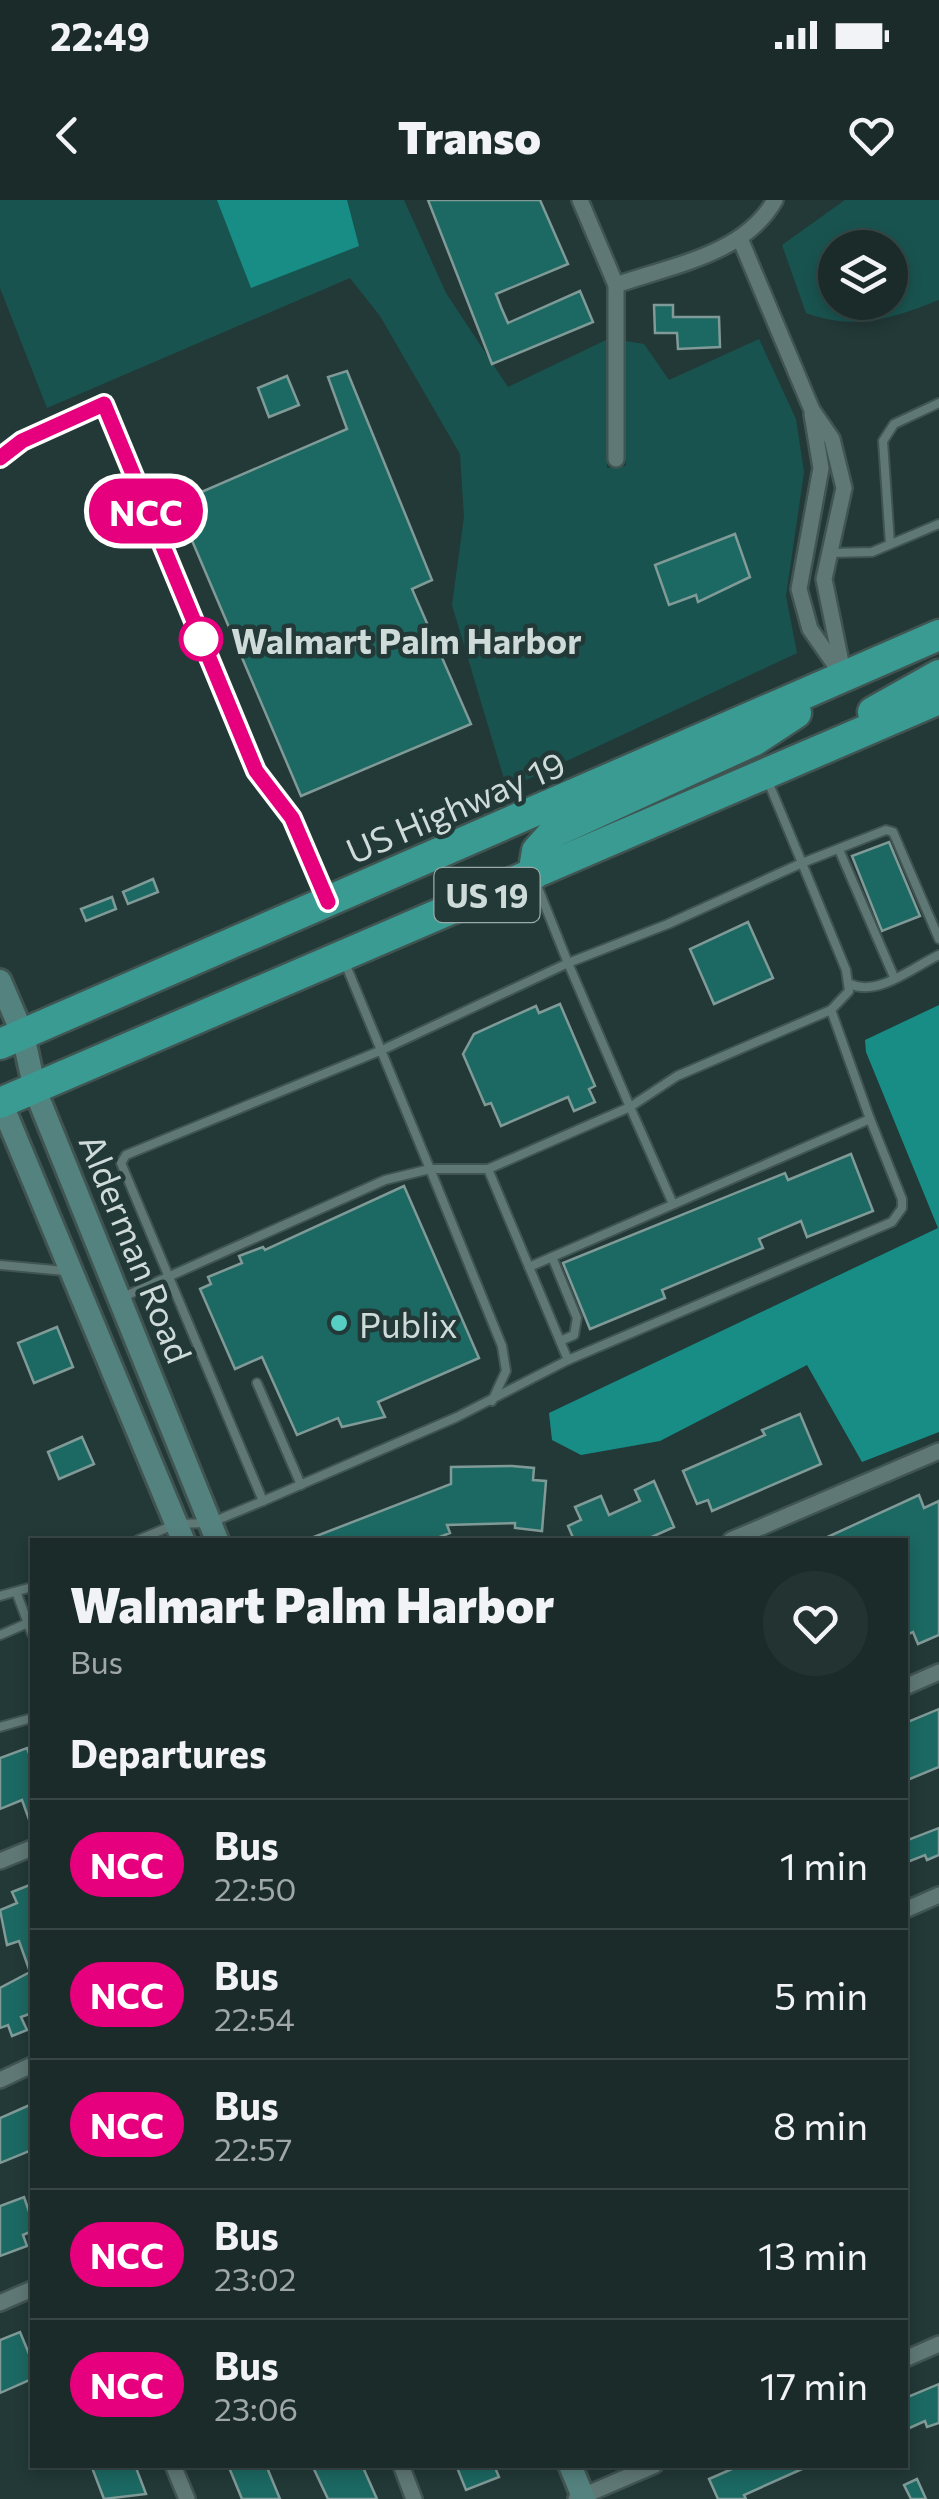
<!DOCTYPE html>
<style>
body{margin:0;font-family:Commissioner,sans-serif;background:#233331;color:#f1f3f6;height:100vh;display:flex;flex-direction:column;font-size:38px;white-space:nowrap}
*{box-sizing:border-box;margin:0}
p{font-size:32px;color:#9fa7a8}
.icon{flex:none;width:55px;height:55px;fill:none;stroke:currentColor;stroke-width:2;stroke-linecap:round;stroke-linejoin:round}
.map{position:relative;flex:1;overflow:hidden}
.panel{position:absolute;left:30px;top:1338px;width:878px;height:930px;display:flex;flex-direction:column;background:#1a2b29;border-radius:0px;box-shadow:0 5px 15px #0003,0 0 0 2px #384746}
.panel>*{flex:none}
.badge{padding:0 20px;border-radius:32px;font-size:35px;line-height:65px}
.tools{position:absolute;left:818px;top:30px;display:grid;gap:20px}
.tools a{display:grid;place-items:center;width:90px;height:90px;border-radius:50%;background:#1a2b29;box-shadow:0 5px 15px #0003,0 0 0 2px #384746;font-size:50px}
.map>.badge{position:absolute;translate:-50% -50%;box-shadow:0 0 0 5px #fff}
h2{padding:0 40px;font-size:38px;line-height:90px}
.round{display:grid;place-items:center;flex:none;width:105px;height:105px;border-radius:52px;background:#233331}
.summary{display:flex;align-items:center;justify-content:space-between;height:170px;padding:0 40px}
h1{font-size:48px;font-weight:800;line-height:75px}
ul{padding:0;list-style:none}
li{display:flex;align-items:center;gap:30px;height:130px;padding:0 40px;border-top:2px solid #384746}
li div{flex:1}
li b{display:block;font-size:38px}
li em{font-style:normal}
li .badge{min-width:110px;font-weight:700;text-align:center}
.status{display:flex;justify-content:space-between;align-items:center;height:70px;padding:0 50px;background:#1a2b29;direction:ltr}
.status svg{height:28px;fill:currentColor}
header{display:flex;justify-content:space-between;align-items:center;height:130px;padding:0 40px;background:#1a2b29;font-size:45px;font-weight:800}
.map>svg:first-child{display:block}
.green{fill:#19534f;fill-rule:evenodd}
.water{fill:#188d85}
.building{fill:#1c6862;stroke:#809a97;stroke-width:2.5}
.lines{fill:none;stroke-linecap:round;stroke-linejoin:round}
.lane-casing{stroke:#405452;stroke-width:12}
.street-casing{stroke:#405452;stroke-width:20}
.secondary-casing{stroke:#405452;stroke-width:28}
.highway-casing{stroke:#405452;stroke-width:35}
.lane{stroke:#5f7875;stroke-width:8}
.street{stroke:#5f7875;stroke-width:15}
.secondary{stroke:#54827e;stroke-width:22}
.highway{stroke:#3a9b93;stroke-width:30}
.line-casing{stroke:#fff;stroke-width:22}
.line{stroke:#e6007e;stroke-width:15}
.stop-dot{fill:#fff;stroke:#e6007e;stroke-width:5}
.poi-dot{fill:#56cec4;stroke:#223937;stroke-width:4}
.labels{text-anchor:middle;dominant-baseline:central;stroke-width:9;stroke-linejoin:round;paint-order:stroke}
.shield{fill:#223937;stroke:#9aaaa8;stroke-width:2.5}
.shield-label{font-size:32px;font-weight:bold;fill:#cedbd9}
.stop-label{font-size:35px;font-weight:bold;fill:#cedbd9;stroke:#223937;text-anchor:start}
.street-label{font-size:35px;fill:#cedbd9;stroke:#223937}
.poi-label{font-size:35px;fill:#cedbd9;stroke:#223937;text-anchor:start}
</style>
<div class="status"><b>22:49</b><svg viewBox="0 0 49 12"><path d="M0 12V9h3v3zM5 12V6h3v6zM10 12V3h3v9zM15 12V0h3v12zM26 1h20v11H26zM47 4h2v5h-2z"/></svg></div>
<header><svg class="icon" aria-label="back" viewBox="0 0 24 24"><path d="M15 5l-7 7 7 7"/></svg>Transo<svg class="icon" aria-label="heart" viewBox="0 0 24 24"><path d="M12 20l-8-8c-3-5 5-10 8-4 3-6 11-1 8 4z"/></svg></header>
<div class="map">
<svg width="939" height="2299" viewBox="0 0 939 2299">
<rect width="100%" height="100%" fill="#223937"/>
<g class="green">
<path d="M0,0H404L446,93L508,187L606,140L607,268L626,266V141L644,144L669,180L759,139L796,219L804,272L786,396L797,453L507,589L452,405L464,317L460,254L380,116L350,78L47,208L0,88Z"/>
<path d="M845,0H939V100C890,119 856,131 806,113L782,45ZM835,48H890V102H835Z"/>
</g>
<g class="water">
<path d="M217,0H347L359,46L251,88Z"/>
<path d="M939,805V1232L862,1262L807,1165L660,1241L581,1255L552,1240L549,1213L938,1028L866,852L865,840Z"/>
</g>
<g class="building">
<path d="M428,0H540L568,64L496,94L501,107L508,123L580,91L593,122L492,164Z"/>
<path d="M654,105H673V117H719L720,147L678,149L677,133H655Z"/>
<path d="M347,171L432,380L412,389L471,524L301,596L176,303L347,229L328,177Z"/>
<path d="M287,176L299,205L269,217L258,188Z"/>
<path d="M735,334L750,377L698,402L696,395L669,405L655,365Z"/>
<path d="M889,642L920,716L882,731L852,656Z"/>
<path d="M153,679L158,692L128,704L123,692Z"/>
<path d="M112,697L116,709L86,721L81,709Z"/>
<path d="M748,722L773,778L714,804L690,749Z"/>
<path d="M560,804L595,886L589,889L595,902L574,911L568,897L501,926L491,903L485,905L463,854L474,834L536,806L539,813Z"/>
<path d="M851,954L873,1011L807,1037L801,1021L759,1039L763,1048L662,1090L665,1098L590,1129L563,1063L785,973L788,980Z"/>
<path d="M404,986L479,1158L378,1202L385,1217L342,1227L338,1218L297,1235L262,1157L235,1169L200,1089L211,1084L208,1077L242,1063L239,1056L263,1047L265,1050Z"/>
<path d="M57,1127L73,1167L34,1183L18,1143Z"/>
<path d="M800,1214L821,1264L712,1311L708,1300L697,1304L683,1271L765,1235L762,1230Z"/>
<path d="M82,1237L94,1264L59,1279L48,1252Z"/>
<path d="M512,1266L534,1268L533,1280L546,1281L542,1331L515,1328V1323L447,1325L450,1333L432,1340H306L451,1284V1267Z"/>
<path d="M654,1281L674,1327L645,1340H574L568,1326L581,1320L575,1307L601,1296L609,1315L640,1301L635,1290Z"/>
<path d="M919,1295L924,1308L939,1301V1435L918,1444L913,1432L905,1436V1340H821Z"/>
<path d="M939,1509V1567L905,1581V1523Z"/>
<path d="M27,1548L32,1561L31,1625L22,1600L0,1609V1558Z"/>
<path d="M939,1628V1655L927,1660L925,1655L905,1663V1641Z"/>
<path d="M32,1684V1813L21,1817L27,1830L12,1836L8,1825L0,1828V1788L30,1772L19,1741L7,1745L0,1710L17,1703L12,1692Z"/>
<path d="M32,1904V1950L0,1963V1918Z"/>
<path d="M24,1997L32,2020V2031L23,2035L27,2046L0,2056V2006Z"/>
<path d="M20,2132L32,2161V2179L0,2193V2140Z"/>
<path d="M939,2184V2223L927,2227L925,2221L905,2230V2198Z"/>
<path d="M91,2265H135L146,2294L104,2299Z"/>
<path d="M228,2265H266L280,2299H242Z"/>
<path d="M312,2265H362L377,2299H328Z"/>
<path d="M456,2265H494L499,2277L466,2290Z"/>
<path d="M741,2265H811L744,2295L746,2299H718L709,2279Z"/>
<path d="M917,2279L926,2299H911L904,2285Z"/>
</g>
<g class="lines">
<g class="lane-casing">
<g id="lane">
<path d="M0,258L23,241L105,204L256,571L288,610L323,693"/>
<path d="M890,344L883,241L894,224L939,203"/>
<path d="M829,353L872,352L939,324"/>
<path d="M840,652L894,777"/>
<path d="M536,683L568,763L668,724L802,663L767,579"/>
<path d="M850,784C878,797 913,767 939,755"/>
<path d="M488,969L568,1160"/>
<path d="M673,1004L630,907L677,876L831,810L849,791L846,770L802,663L886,630L893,632L939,739"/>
<path d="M552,1057L577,1118L574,1135L560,1141"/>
<path d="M0,1065L65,1071"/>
<path d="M529,1067L870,919L831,810"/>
<path d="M123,1097L385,980L430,969L345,763"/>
<path d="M257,1183L301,1285"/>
<path d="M263,1301L121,963L126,955L382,850L568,763L630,907L488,969H430L502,1146L506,1171L492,1201"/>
<path d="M138,1340L176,1324L210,1323L263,1301L457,1217L568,1160L892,1022L902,1008V999L870,919"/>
<path d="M17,1394L32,1434"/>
<path d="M0,1396L32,1387"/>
<path d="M0,1435L28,1423"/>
<path d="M0,1527L32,1518"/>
</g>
</g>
<g class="street-casing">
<g id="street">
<path d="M580,0L616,85V259"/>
<path d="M741,41L812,210L832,239L844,288L824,379L844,477"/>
<path d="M616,85C672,65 744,55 775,0"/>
<path d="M812,214L821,268L799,389L810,429L840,472"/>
<path d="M731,1340L939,1251"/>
<path d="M905,1487L939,1472"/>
<path d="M0,1661L32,1648"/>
<path d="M905,1710L939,1695"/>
<path d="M0,1880L32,1865"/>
<path d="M0,2103L32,2089"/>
<path d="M905,2159L939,2144"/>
<path d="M173,2265L187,2299"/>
<path d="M401,2265L414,2299"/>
<path d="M576,2299L655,2265"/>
</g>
</g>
<g class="secondary-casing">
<g id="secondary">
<path d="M0,781L23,835L35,890L217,1340"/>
<path d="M0,900L183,1340"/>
<path d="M570,2265L584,2299"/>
</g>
</g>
<g class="highway-casing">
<g id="highway">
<path d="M873,512L939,475"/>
<path d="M533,675L537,651L554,632L755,540L796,513"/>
<path d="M0,844L939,435"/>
<path d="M0,903L939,499"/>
</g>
</g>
<use href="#lane" class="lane"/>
<use href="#street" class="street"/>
<use href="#secondary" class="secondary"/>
<use href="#highway" class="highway"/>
</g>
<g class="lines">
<g class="line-casing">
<path id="line" d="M0,258L22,241L104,204L256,571L292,618L328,702"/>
</g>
<use href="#line" class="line"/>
</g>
<circle class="stop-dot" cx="201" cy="439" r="20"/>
<circle class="poi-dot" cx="339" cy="1123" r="10"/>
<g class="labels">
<rect class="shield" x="434.5" y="668" width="105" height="54" rx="8"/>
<g class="shield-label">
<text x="487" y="695">US 19</text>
</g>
<g class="stop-label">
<text x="231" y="439">Walmart Palm Harbor</text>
</g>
<g class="street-label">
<text transform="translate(455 606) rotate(-23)">US Highway 19</text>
<text transform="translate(137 1048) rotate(68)">Alderman Road</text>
</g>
<g class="poi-label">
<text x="359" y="1123">Publix</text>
</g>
</g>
</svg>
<div class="tools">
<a><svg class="icon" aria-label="layers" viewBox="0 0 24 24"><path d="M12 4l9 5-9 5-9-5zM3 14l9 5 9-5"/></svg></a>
</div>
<b class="badge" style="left:146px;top:311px;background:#e6007e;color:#fff">NCC</b>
<section class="panel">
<div class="summary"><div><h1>Walmart Palm Harbor</h1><p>Bus</p></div><a class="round"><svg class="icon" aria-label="heart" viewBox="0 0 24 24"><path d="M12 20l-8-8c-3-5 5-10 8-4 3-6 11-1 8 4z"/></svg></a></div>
<h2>Departures</h2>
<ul>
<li><span class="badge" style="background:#e6007e;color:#fff">NCC</span><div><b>Bus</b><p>22:50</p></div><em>1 min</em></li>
<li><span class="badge" style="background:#e6007e;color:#fff">NCC</span><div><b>Bus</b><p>22:54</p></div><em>5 min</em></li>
<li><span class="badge" style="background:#e6007e;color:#fff">NCC</span><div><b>Bus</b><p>22:57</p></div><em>8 min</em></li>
<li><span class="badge" style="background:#e6007e;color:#fff">NCC</span><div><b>Bus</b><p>23:02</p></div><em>13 min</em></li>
<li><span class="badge" style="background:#e6007e;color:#fff">NCC</span><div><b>Bus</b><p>23:06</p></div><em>17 min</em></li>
</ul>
</section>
</div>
